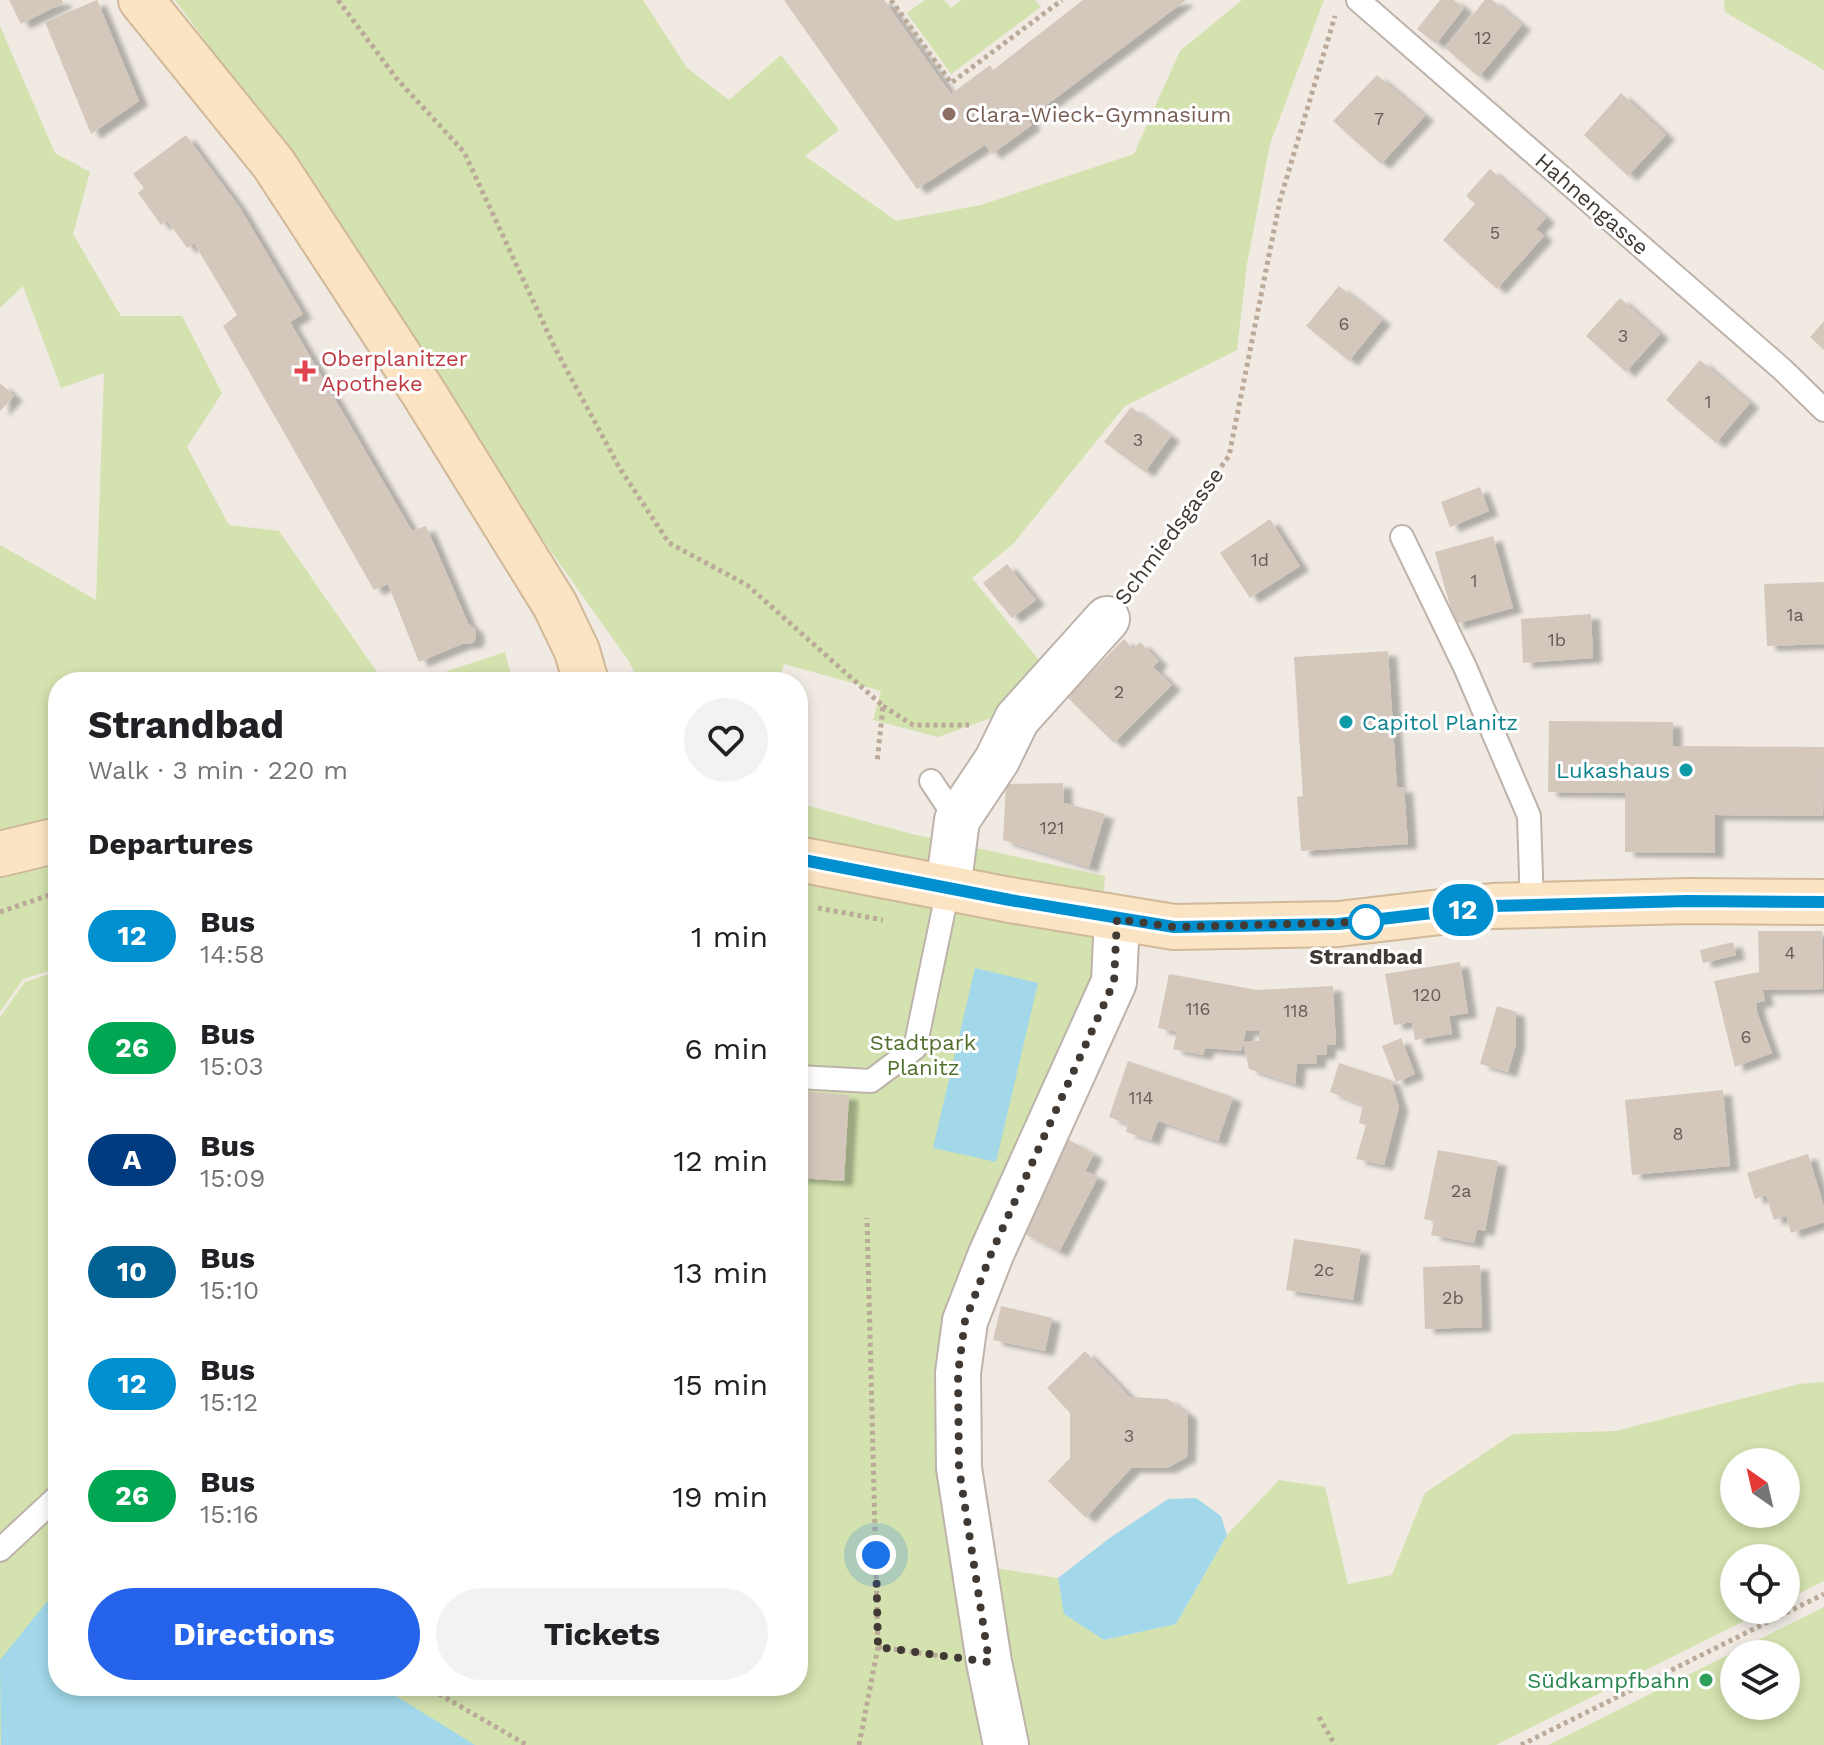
<!DOCTYPE html>
<meta charset="utf-8">
<style>
body{margin:0;font-family:"Work Sans",sans-serif;background:#f2f2f2;color:#202124;height:100vh;display:flex;flex-direction:column;font-size:30px;white-space:nowrap}
*{box-sizing:border-box;margin:0}
p{font-size:26px;color:#757577}
.icon{flex:none;width:44px;height:44px;fill:none;stroke:currentColor;stroke-width:2;stroke-linecap:round;stroke-linejoin:round}
.map{position:relative;flex:1;overflow:hidden}
.side{position:absolute;left:48px;top:672px;width:760px;height:1024px;display:flex;flex-direction:column;background:#fff;border-radius:32px;box-shadow:0 4px 12px #0003}
.side>*{flex:none}
.badge{padding:0 16px;border-radius:26px;font-size:28px;line-height:52px}
.needle{width:52px;rotate:326deg}
.fabs{position:absolute;left:1720px;top:1448px;display:grid;gap:16px}
.fabs a{display:grid;place-items:center;width:80px;height:80px;border-radius:50%;background:#fff;box-shadow:0 4px 12px #0003;font-size:40px}
.you{position:absolute;width:40px;height:40px;margin:-20px;border:6px solid #fff;border-radius:50%;background:#1a73e8;box-shadow:0 0 0 12px #1a73e833}
.map>.badge{position:absolute;translate:-50% -50%;box-shadow:0 0 0 4px #fff}
h2{padding:0 40px;font-size:30px;line-height:72px}
.round{display:grid;place-items:center;flex:none;width:84px;height:84px;border-radius:42px;background:#f2f2f2}
.summary{display:flex;align-items:center;justify-content:space-between;height:136px;padding:0 40px}
h1{font-size:38px;font-weight:700;line-height:60px}
.action{display:flex;gap:16px;margin-top:auto;padding:16px 40px}
.action a{flex:1;height:92px;border-radius:48px;background:#2563eb;color:#fff;font-size:32px;font-weight:700;line-height:92px;text-align:center}
.action a+a{background:#f2f2f2;color:#202124}
ul{padding:0;list-style:none}
li{display:flex;align-items:center;gap:24px;height:112px;padding:0 40px}
li div{flex:1}
li b{display:block;font-size:30px}
li em{font-style:normal}
li .badge{min-width:88px;font-weight:700;text-align:center}
.map>svg:first-child{display:block}
.green{fill:#d3e2ae;fill-rule:evenodd}
.water{fill:#a2d8ea}
.building{fill:#d4c7bc;filter:url(#shadow)}
.lines{fill:none;stroke-linecap:round;stroke-linejoin:round}
.service-casing{stroke:#beb3aa;stroke-width:26}
.minor-casing{stroke:#beb3aa;stroke-width:48}
.secondary-casing{stroke:#d0b898;stroke-width:48}
.path{stroke:#ba9;stroke-width:5;stroke-dasharray:4 4;stroke-linecap:butt}
.service{stroke:#fff;stroke-width:22}
.minor{stroke:#fff;stroke-width:44}
.secondary{stroke:#fae4c3;stroke-width:44}
.line-casing{stroke:#fff;stroke-width:18}
.line{stroke:#008fcf;stroke-width:12}
.walk{stroke:#413a34;stroke-width:8;stroke-dasharray:0 14.4}
.education-dot{fill:#8d6e63;stroke:#fff;stroke-width:3}
.health-dot{fill:#e0444e;stroke:#fff;stroke-width:3}
.culture-dot{fill:#0f9aa8;stroke:#fff;stroke-width:3}
.stop-dot{fill:#fff;stroke:#008fcf;stroke-width:4}
.leisure-dot{fill:#2e9e5b;stroke:#fff;stroke-width:3}
.labels{text-anchor:middle;dominant-baseline:central;stroke-width:6;stroke-linejoin:round;paint-order:stroke}
.number-label{font-size:18px;fill:#665d56}
.education-label{font-size:22px;fill:#785e54;stroke:#fff;text-anchor:start}
.street-label{font-size:22px;fill:#413a34;stroke:#fff}
.health-label{font-size:22px;fill:#be3a42;stroke:#fff;text-anchor:start}
.culture-label{font-size:22px;fill:#0d838f;stroke:#fff;text-anchor:start}
.stop-label{font-size:22px;font-weight:bold;fill:#413a34;stroke:#fff}
.park-label{font-size:22px;fill:#506e2c;stroke:#fff}
.leisure-label{font-size:22px;fill:#27864d;stroke:#fff;text-anchor:end}
</style>
<div class="map">
<svg width="1824" height="1745" viewBox="0 0 1824 1745">
<defs>
<filter id="shadow"><feDropShadow dx="9" dy="5" stdDeviation="2" flood-color="#0004"/></filter>
</defs>
<rect width="100%" height="100%" fill="#f0eae3"/>
<g class="green">
<path d="M175,0H643L687,68L729,100L781,55L839,130L805,156L896,221L981,205L1134,154L1180,51L1242,0H1324L1270,144L1247,264L1237,350L1125,406L1013,544L972,578L1046,669L1005,713L938,737L873,720L881,691L784,664L779,682H640L628,660L514,499L324,202Z"/>
<path d="M925,0H944L951,8L962,0H1035L1041,7L951,74L907,13Z"/>
<path d="M1724,0H1824V70L1725,12Z"/>
<path d="M0,26L55,153L90,172L73,234L121,316H182L222,393L187,447L229,525L279,531L384,682H58V968L23,979L0,1012V545L96,600L104,373L61,388L23,286L0,308Z"/>
<path d="M505,652L513,682H414Z"/>
<path d="M798,803L912,834L1105,876L1097,977L948,1317L964,1563L1058,1578L1065,1614L1104,1640L1176,1624L1227,1535L1279,1480L1325,1487L1348,1584L1392,1575L1425,1493L1513,1434L1616,1431L1799,1384L1824,1382V1581L1786,1600V1558H1734V1610H1766L1496,1745H0V1017L25,982L58,971V1686H798ZM1734,1462H1786V1514H1734Z"/>
<path d="M1824,1607V1745H1548ZM1734,1654H1786V1706H1734Z"/>
</g>
<g class="water">
<path d="M975,968L1038,983L996,1162L933,1148Z"/>
<path d="M1196,1498L1221,1516L1227,1535L1176,1624L1104,1640L1064,1614L1058,1578L1111,1537L1168,1499Z"/>
<path d="M58,1588V1686H380L475,1745H1L0,1660Z"/>
</g>
<g class="building">
<path d="M9,0H62L63,3L21,24Z"/>
<path d="M97,0L139,101L91,134L45,22Z"/>
<path d="M784,0H884L951,94L990,65L993,70L1083,0H1186L1028,119L1032,125L992,154L985,145L917,189Z"/>
<path d="M1440,0H1454L1464,8L1436,44L1417,29Z"/>
<path d="M1485,0H1492L1522,25L1479,77L1445,48Z"/>
<path d="M1377,75L1425,116L1381,164L1333,121Z"/>
<path d="M1621,93L1666,135L1628,176L1584,135Z"/>
<path d="M186,135L240,208L303,314L290,322L412,531L426,526L468,623L475,629L476,638L473,643L462,644L419,662L388,584L374,590L223,326L237,315L194,243L187,248L167,220L161,225L138,193L144,188L133,174Z"/>
<path d="M1490,169L1546,218L1536,229L1544,236L1497,289L1443,240L1475,204L1466,196Z"/>
<path d="M1339,286L1382,320L1349,361L1306,326Z"/>
<path d="M1620,298L1660,334L1626,372L1586,336Z"/>
<path d="M1824,321V350L1810,337Z"/>
<path d="M1700,360L1750,403L1716,443L1666,400Z"/>
<path d="M0,383L14,396L0,411Z"/>
<path d="M1131,407L1171,436L1145,472L1104,442Z"/>
<path d="M1480,487L1489,511L1450,527L1441,502Z"/>
<path d="M1270,519L1300,566L1250,598L1220,553Z"/>
<path d="M1493,536L1513,608L1455,624L1435,552Z"/>
<path d="M1007,564L1036,600L1012,618L983,583Z"/>
<path d="M1824,582V644L1767,646L1764,584Z"/>
<path d="M1591,614L1593,658L1523,663L1521,619Z"/>
<path d="M1124,639L1133,649L1140,642L1159,661L1153,667L1172,685L1114,743L1067,697Z"/>
<path d="M1388,651L1397,788L1404,787L1408,844L1301,851L1297,797L1303,796L1294,657Z"/>
<path d="M1549,721L1673,722V746L1824,747L1823,816L1715,815V853L1625,852V793L1548,792Z"/>
<path d="M1063,783L1064,803L1105,814L1089,867L1003,840L1006,784Z"/>
<path d="M1758,931H1822L1823,989L1759,990L1763,991L1765,1001L1756,1003L1757,1012L1772,1053L1735,1067L1714,981L1759,972Z"/>
<path d="M1733,942L1736,955L1703,963L1700,950Z"/>
<path d="M1460,962L1468,1013L1449,1016L1452,1034L1415,1040L1412,1022L1394,1025L1385,974Z"/>
<path d="M1169,974L1257,990L1333,986L1336,1045H1327V1054L1317,1055V1063L1297,1064L1295,1084L1249,1069L1243,1042L1259,1041V1030L1246,1031L1241,1051L1205,1048L1203,1055L1173,1049L1177,1032L1158,1028Z"/>
<path d="M1497,1006L1516,1012V1044L1508,1072L1480,1064Z"/>
<path d="M1401,1038L1415,1074L1396,1082L1382,1046Z"/>
<path d="M1128,1061L1233,1097L1218,1141L1158,1121L1151,1140L1126,1132L1128,1124L1109,1117Z"/>
<path d="M1339,1063L1391,1080L1399,1107L1384,1165L1356,1159L1366,1125L1359,1123L1363,1105L1330,1092Z"/>
<path d="M1723,1090L1730,1166L1632,1175L1625,1100Z"/>
<path d="M798,1091L849,1095L844,1181L798,1178Z"/>
<path d="M1069,1140L1094,1154L1085,1171L1098,1177L1059,1252L1021,1232Z"/>
<path d="M1438,1150L1498,1161L1485,1231L1477,1229L1474,1243L1431,1235L1434,1221L1424,1219Z"/>
<path d="M1808,1154L1824,1207V1222L1791,1233L1786,1216L1774,1220L1766,1195L1755,1199L1747,1173Z"/>
<path d="M1294,1239L1361,1249L1353,1300L1286,1290Z"/>
<path d="M1480,1265L1482,1327L1425,1329L1423,1267Z"/>
<path d="M1001,1306L1052,1318L1045,1351L993,1340Z"/>
<path d="M1085,1351L1130,1397L1168,1399L1188,1414L1187,1457L1167,1468H1131L1086,1518L1048,1481L1070,1458V1413L1047,1388Z"/>
</g>
<g class="lines">
<g class="service-casing">
<g id="service">
<path d="M1358,0L1783,370L1824,410"/>
<path d="M1402,537L1465,667L1529,816L1532,907"/>
<path d="M931,781L957,820"/>
<path d="M798,1077L871,1081L915,1048L948,889"/>
<path d="M0,1550L58,1496"/>
</g>
</g>
<g class="minor-casing">
<g id="minor">
<path d="M948,889L957,820L997,760L1017,719L1107,619"/>
<path d="M1006,1745L989,1662L959,1468L958,1373L965,1321L991,1254L1114,982L1117,919"/>
</g>
</g>
<g class="secondary-casing">
<g id="secondary">
<path d="M141,0L273,163L423,392L555,605L577,651L586,682"/>
<path d="M0,854L58,840"/>
<path d="M798,859L1010,900L1174,927L1338,924L1492,906L1687,901L1824,902"/>
</g>
</g>
<g class="path">
<path d="M338,0L397,79L464,152L555,348L619,467L669,543L747,585L883,706L877,763"/>
<path d="M891,0L951,83L1062,0"/>
<path d="M1130,588L1229,456L1280,200L1335,16"/>
<path d="M883,706L913,725H969"/>
<path d="M818,908L883,920"/>
<path d="M0,912L58,892"/>
<path d="M878,1647L948,1657"/>
<path d="M425,1686L527,1745"/>
<path d="M1319,1717L1335,1745"/>
<path d="M859,1745L878,1647L867,1218"/>
<path d="M1521,1745L1824,1594"/>
</g>
<use href="#service" class="service"/>
<use href="#minor" class="minor"/>
<use href="#secondary" class="secondary"/>
</g>
<g class="lines">
<g class="line-casing">
<path id="line" d="M798,859L1010,900L1174,927L1338,924L1492,906L1687,901L1824,902"/>
</g>
<use href="#line" class="line"/>
<path class="walk" d="M876,1555L878,1647L989,1662L959,1468L958,1373L965,1321L991,1254L1114,982L1117,919L1174,927L1366,922"/>
</g>
<circle class="education-dot" cx="949" cy="114" r="8"/>
<path class="health-dot" d="M301 359h8v8h8v8h-8v8h-8v-8h-8v-8h8z"/>
<g class="culture-dot">
<circle cx="1346" cy="722" r="8"/>
<circle cx="1686" cy="770" r="8"/>
</g>
<circle class="stop-dot" cx="1366" cy="922" r="16"/>
<circle class="leisure-dot" cx="1706" cy="1680" r="8"/>
<g class="labels">
<g class="number-label">
<text x="1483" y="37">12</text>
<text x="1379" y="118">7</text>
<text x="1495" y="232">5</text>
<text x="1344" y="323">6</text>
<text x="1623" y="335">3</text>
<text x="1708" y="401">1</text>
<text x="1138" y="439">3</text>
<text x="1260" y="559">1d</text>
<text x="1474" y="580">1</text>
<text x="1795" y="614">1a</text>
<text x="1557" y="639">1b</text>
<text x="1119" y="691">2</text>
<text x="1052" y="827">121</text>
<text x="1790" y="952">4</text>
<text x="1427" y="994">120</text>
<text x="1198" y="1008">116</text>
<text x="1296" y="1010">118</text>
<text x="1746" y="1036">6</text>
<text x="1141" y="1097">114</text>
<text x="1678" y="1133">8</text>
<text x="1461" y="1190">2a</text>
<text x="1324" y="1269">2c</text>
<text x="1453" y="1297">2b</text>
<text x="1129" y="1435">3</text>
</g>
<g class="education-label">
<text x="965" y="114">Clara-Wieck-Gymnasium</text>
</g>
<g class="street-label">
<text transform="translate(1592 204) rotate(41)">Hahnengasse</text>
<text transform="translate(1169 536) rotate(-53)">Schmiedsgasse</text>
</g>
<g class="health-label">
<text x="321" y="358">Oberplanitzer<tspan x="321" dy="25">Apotheke</tspan></text>
</g>
<g class="culture-label">
<text x="1362" y="722">Capitol Planitz</text>
<text x="1670" y="770" text-anchor="end">Lukashaus</text>
</g>
<g class="stop-label">
<text x="1366" y="956">Strandbad</text>
</g>
<g class="park-label">
<text x="923" y="1042">Stadtpark<tspan x="923" dy="25">Planitz</tspan></text>
</g>
<g class="leisure-label">
<text x="1690" y="1680">Südkampfbahn</text>
</g>
</g>
</svg>
<div class="fabs">
<a><svg class="needle" viewBox="-14 -14 28 28"><path d="M0-13l5 13h-10z" fill="#e53935"/><path d="M0 13l5-13h-10z" fill="#757577"/></svg></a>
<a><svg class="icon" aria-label="locate" viewBox="0 0 24 24"><circle cx="12" cy="12" r="6"/><path d="M12 2v4M12 18v4M2 12h4M18 12h4"/></svg></a>
<a><svg class="icon" aria-label="layers" viewBox="0 0 24 24"><path d="M12 4l9 5-9 5-9-5zM3 14l9 5 9-5"/></svg></a>
</div>
<div class="you" style="left:876px;top:1555px"></div>
<b class="badge" style="left:1463px;top:910px;background:#008fcf;color:#fff">12</b>
<section class="side">
<div class="summary"><div><h1>Strandbad</h1><p>Walk · 3 min · 220 m</p></div><a class="round"><svg class="icon" aria-label="heart" viewBox="0 0 24 24"><path d="M12 20l-8-8c-3-5 5-10 8-4 3-6 11-1 8 4z"/></svg></a></div>
<h2>Departures</h2>
<ul>
<li><span class="badge" style="background:#008fcf;color:#fff">12</span><div><b>Bus</b><p>14:58</p></div><em>1 min</em></li>
<li><span class="badge" style="background:#00a651;color:#fff">26</span><div><b>Bus</b><p>15:03</p></div><em>6 min</em></li>
<li><span class="badge" style="background:#003b80;color:#fff">A</span><div><b>Bus</b><p>15:09</p></div><em>12 min</em></li>
<li><span class="badge" style="background:#006192;color:#fff">10</span><div><b>Bus</b><p>15:10</p></div><em>13 min</em></li>
<li><span class="badge" style="background:#008fcf;color:#fff">12</span><div><b>Bus</b><p>15:12</p></div><em>15 min</em></li>
<li><span class="badge" style="background:#00a651;color:#fff">26</span><div><b>Bus</b><p>15:16</p></div><em>19 min</em></li>
</ul>
<div class="action"><a>Directions</a><a>Tickets</a></div>
</section>
</div>
